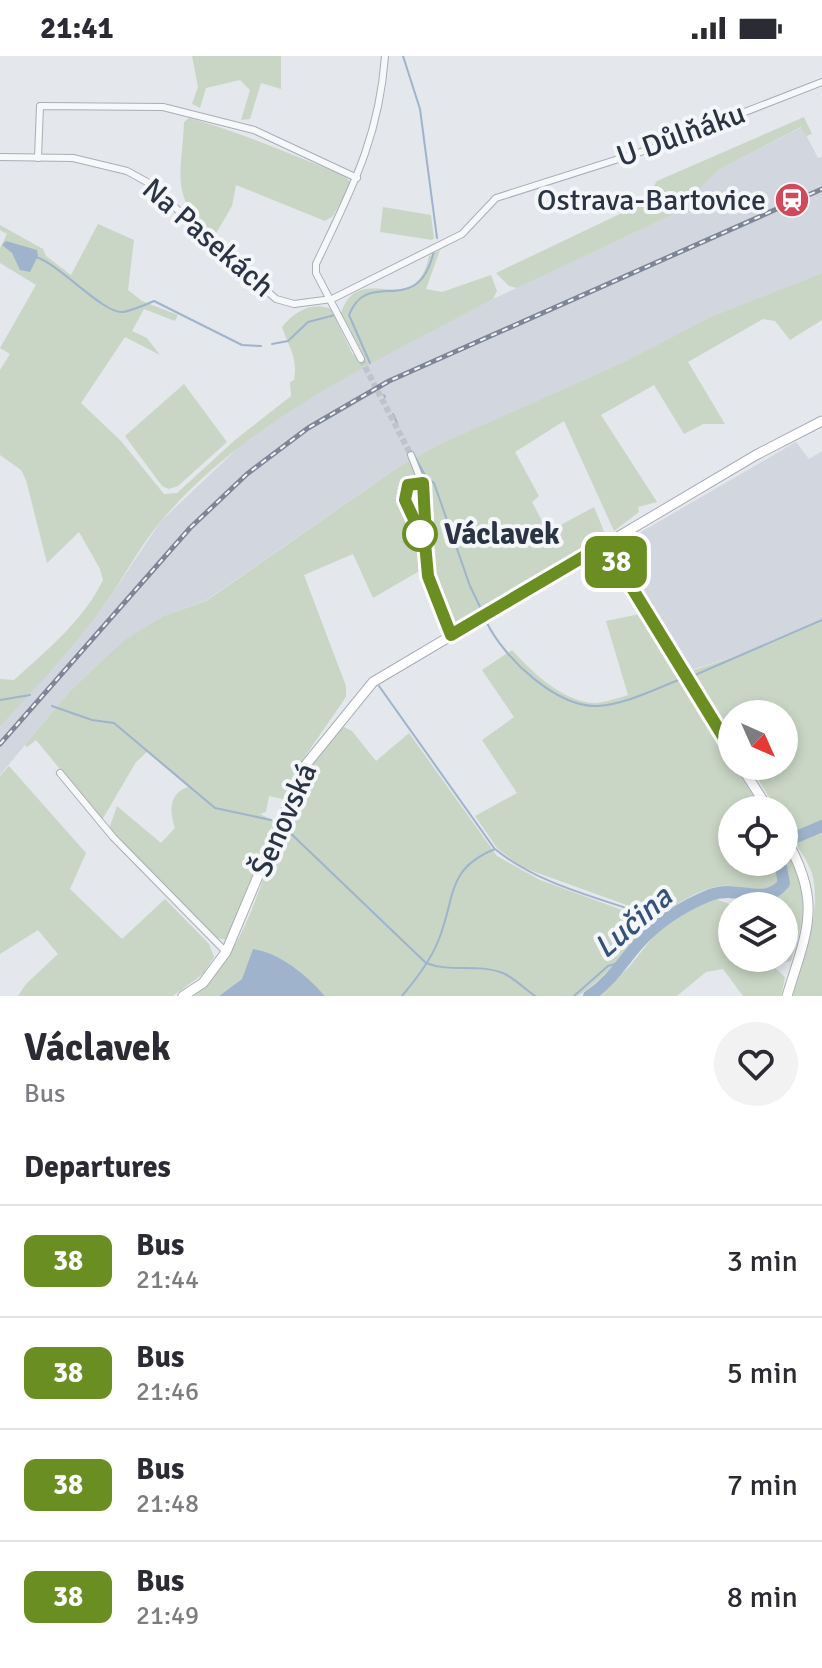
<!DOCTYPE html>
<meta charset="utf-8">
<style>
body{margin:0;font-family:Signika,sans-serif;background:#f2f2f3;color:#2b2b33;height:100vh;display:flex;flex-direction:column;font-size:30px;white-space:nowrap}
*{box-sizing:border-box;margin:0}
p{font-size:26px;color:#7c7c81}
.icon{flex:none;width:44px;height:44px;fill:none;stroke:currentColor;stroke-width:2;stroke-linecap:round;stroke-linejoin:round}
.map{position:relative;height:940px;overflow:hidden}
.drawer{display:flex;flex-direction:column;background:#fff;flex:1}
.drawer>*{flex:none}
.badge{padding:0 16px;border-radius:12px;font-size:28px;line-height:52px}
.needle{width:52px;rotate:135deg}
.controls{position:absolute;left:718px;top:644px;display:grid;gap:16px}
.controls a{display:grid;place-items:center;width:80px;height:80px;border-radius:50%;background:#fff;box-shadow:0 4px 12px #0003;font-size:40px}
.map>.badge{position:absolute;translate:-50% -50%;box-shadow:0 0 0 4px #fff}
h2{padding:0 24px;font-size:30px;line-height:72px}
.round{display:grid;place-items:center;flex:none;width:84px;height:84px;border-radius:42px;background:#f2f2f3}
.head{display:flex;align-items:center;justify-content:space-between;height:136px;padding:0 24px}
h1{font-size:38px;font-weight:700;line-height:60px}
ul{padding:0;list-style:none}
li{display:flex;align-items:center;gap:24px;height:112px;padding:0 24px;border-top:2px solid #e1e1e2}
li div{flex:1}
li b{display:block;font-size:30px}
li em{font-style:normal}
li .badge{min-width:88px;font-weight:700;text-align:center}
.status{display:flex;justify-content:space-between;align-items:center;height:56px;padding:0 40px;background:#fff;direction:ltr}
.status svg{height:22px;fill:currentColor}
.map>svg:first-child{display:block}
.built{fill:#d2d6de}
.green{fill:#c9d6c5}
.water{fill:#9fb4cc}
.lines{fill:none;stroke-linecap:round;stroke-linejoin:round}
.stream{stroke:#9fb4cc;stroke-width:2}
.river{stroke:#9fb4cc;stroke-width:12}
.street-tunnel{stroke:#bfc3cb;stroke-width:6;stroke-dasharray:6 3;stroke-linecap:butt}
.street-casing{stroke:#a9aeb7;stroke-width:8}
.secondary-casing{stroke:#a9aeb7;stroke-width:11}
.street{stroke:#f7f8fa;stroke-width:6}
.secondary{stroke:#fff;stroke-width:9}
.rail-casing{stroke:#7d8696;stroke-width:5}
.rail{stroke:#f4f6f9;stroke-width:2;stroke-dasharray:6;stroke-linecap:butt}
.line-casing{stroke:#fff;stroke-width:18}
.line{stroke:#6b8e23;stroke-width:12}
.stop-dot{fill:#fff;stroke:#6b8e23;stroke-width:4}
.labels{text-anchor:middle;dominant-baseline:central;stroke-width:8;stroke-linejoin:round;paint-order:stroke}
.street-label{font-size:30px;fill:#2b3445;stroke:#f4f6f9}
.poi-label{font-size:30px;fill:#2b3445;stroke:#f4f6f9;text-anchor:end}
.stop-label{font-size:30px;font-weight:bold;fill:#2b3445;stroke:#f4f6f9;text-anchor:start}
.water-label{font-size:32px;font-style:italic;fill:#34527a;stroke:#f4f6f9}
</style>
<div class="status"><b>21:41</b><svg viewBox="0 0 49 12"><path d="M0 12V9h3v3zM5 12V6h3v6zM10 12V3h3v9zM15 12V0h3v12zM26 1h20v11H26zM47 4h2v5h-2z"/></svg></div>
<div class="map">
<svg width="822" height="940" viewBox="0 0 822 940">
<rect width="100%" height="100%" fill="#e4e7ec"/>
<g class="built">
<path d="M802,71L818,102L822,101V217L710,261L624,306L440,388L400,410L205,545L163,560L124,584L70,635L0,719V671L104,550L161,465L239,391L277,362L360,312L493,243L678,156L718,114Z"/>
<path d="M796,386L809,403L822,395V564L749,596L691,614L642,537L621,493L622,487Z"/>
</g>
<g class="green">
<path d="M192,0H281V33L261,27L250,63L241,64L250,34L240,24L206,32L200,52L192,48L198,31Z"/>
<path d="M804,61L812,78L806,80L801,71L718,114L678,156L517,232L509,230L496,217L643,147L657,125Z"/>
<path d="M189,62C244,77 292,99 344,119L351,127L333,160L325,165L236,129L232,150L215,179C168,142 182,120 184,66Z"/>
<path d="M383,151L431,159L434,182L432,184L380,176Z"/>
<path d="M98,168L134,184L128,234L142,245L178,259L175,265L144,253L132,275L147,282L160,299L125,281L81,347L121,385L164,438L177,437L235,384L291,340L290,326L294,324C298,301 289,292 282,271C294,256 312,245 331,253L353,299L361,294L341,257C359,202 415,267 429,200L440,194L426,233L442,236L491,219L497,235L493,243C376,306 250,361 161,465C139,491 123,523 103,551C72,593 35,632 0,671V623L14,624C47,594 83,565 103,524L100,513L79,476L47,507L26,424L21,414L0,399V314L10,298L0,292L36,229L0,207V192L7,178L0,174V169L43,193L46,200L71,219Z"/>
<path d="M822,217V264L790,284L775,265L763,263L688,306L725,368H703L684,378L654,329L601,359L657,446L638,451L639,456L614,475L564,365L515,396L539,440L532,446L548,476L594,451L606,480L452,569L431,519L426,421L412,420L398,430L396,442L420,494L421,514L373,542L353,498L304,519L346,630V641L297,712L283,743L269,740L266,756L260,758L274,765L227,884L217,882L111,776L110,770L117,750L161,787L175,772C169,755 169,737 188,731L147,696L136,706L102,764L36,684L27,691L25,689L70,635L124,584L163,560L206,545L400,410L440,388L624,306L710,261Z"/>
<path d="M184,328L227,386L178,430L169,433L162,430L125,380Z"/>
<path d="M640,558L762,754H732V806H777L780,825C765,846 744,828 722,830C701,832 675,848 660,861L521,811L497,792L475,760L517,737L482,684L514,661L482,614L512,594C532,616 564,647 596,647C607,646 618,642 628,639L606,565Z"/>
<path d="M822,564V940H793C804,902 822,855 812,817C804,795 784,777 784,754H777L750,710H784V658H732V681L691,615L749,596Z"/>
<path d="M344,671L352,675L376,705L409,677L497,800L540,824L655,866C628,890 609,920 578,940H325L295,912L242,923L219,940H194C266,879 266,766 323,693C330,685 335,676 344,671Z"/>
<path d="M9,710L86,797L70,833L122,883L165,843L209,888L214,901L203,918L173,940H18L26,928L58,898L38,874L0,898V720Z"/>
<path d="M786,792C813,832 805,861 791,905L775,908V912L785,921L781,940H743L723,913L706,916L677,940H598L629,911L657,876L690,853L713,842L735,850H732V902H784V850H760L758,842L771,844L786,828L783,806Z"/>
</g>
<g class="water">
<path d="M6,185L37,194L38,200L30,216L20,214L12,197L2,189Z"/>
<path d="M253,893C279,896 308,920 325,940H219L242,923Z"/>
</g>
<g class="lines">
<g class="stream">
<path d="M403,0L420,53L437,182"/>
<path d="M36,201C61,209 103,258 123,256C133,254 145,249 154,245L242,289L261,290"/>
<path d="M272,288L288,285L308,266L335,259"/>
<path d="M370,307L349,259C369,209 417,266 434,195"/>
<path d="M384,339L385,341"/>
<path d="M393,358L397,367"/>
<path d="M415,401L426,421L434,427L470,530L482,555"/>
<path d="M487,567C504,602 557,652 598,650C626,648 655,633 681,623"/>
<path d="M695,619L822,564"/>
<path d="M379,630L494,792"/>
<path d="M0,644L30,639"/>
<path d="M52,650L92,664L114,667L215,752L271,764"/>
<path d="M284,771L426,907C451,917 478,907 503,917C514,922 525,933 535,940"/>
<path d="M402,940C416,923 431,904 439,883C456,840 446,813 495,793C543,832 607,843 663,865L673,858"/>
<path d="M574,940L608,910L625,905"/>
</g>
<g class="river">
<path d="M784,791L787,785L822,770"/>
<path d="M589,940C611,926 622,906 639,887C659,865 683,850 710,839C738,828 765,852 784,827L780,806"/>
</g>
<path class="street-tunnel" d="M361,303L411,399"/>
<g class="street-casing">
<g id="street">
<path d="M0,101L73,102L127,115L147,126L276,243L294,248L332,243L462,178L496,142L650,93L822,26"/>
<path d="M38,102L40,50L163,51L254,74L357,122"/>
<path d="M361,303L316,217V208C351,134 379,83 385,0"/>
<path d="M411,399L424,432L428,520L451,579"/>
<path d="M60,717L113,781L226,896"/>
</g>
</g>
<g class="secondary-casing">
<g id="secondary">
<path d="M605,488L732,694"/>
<path d="M741,710L769,754"/>
<path d="M784,779C822,847 809,869 787,940"/>
<path d="M183,940L203,927L226,896L304,711L373,626L756,399L822,365"/>
</g>
</g>
<use href="#street" class="street"/>
<use href="#secondary" class="secondary"/>
<g class="rail-casing">
<path id="rail" d="M0,688L190,472L247,418L308,372L389,325L822,133"/>
</g>
<use href="#rail" class="rail"/>
</g>
<g class="lines">
<g class="line-casing">
<path id="line" d="M425,463L423,427L408,429L405,444L425,487L428,520L451,579L605,488L732,695"/>
</g>
<use href="#line" class="line"/>
</g>
<defs>
<g id="station-disc" transform="scale(1.8)"><circle r="9.5" fill="#d1495b" stroke="#f4f6f9"/><path d="M-3-6H3Q5-6 5-4V2Q5 4 3 4L4.5 6H3L1.5 4h-3L-3 6H-4.5L-3 4Q-5 4-5 2V-4Q-5-6-3-6ZM-3.5-4v3h7v-3ZM-3.5 1v1.5H-2V1ZM2 1v1.5H3.5V1Z" fill="#fff"/></g>
</defs>
<g fill-rule="evenodd">
<use href="#station-disc" x="792" y="144"/>
</g>
<circle class="stop-dot" cx="420" cy="478" r="16"/>
<g class="labels">
<g class="street-label">
<text transform="translate(681 79) rotate(-20)">U Důlňáku</text>
<text transform="translate(208 182) rotate(41)">Na Pasekách</text>
<text transform="translate(284 764) rotate(-66)">Šenovská</text>
</g>
<g class="poi-label">
<text x="766" y="144">Ostrava-Bartovice</text>
</g>
<g class="stop-label">
<text x="444" y="478">Václavek</text>
</g>
<g class="water-label">
<text transform="translate(633 866) rotate(-41)">Lučina</text>
</g>
</g>
</svg>
<div class="controls">
<a><svg class="needle" viewBox="-14 -14 28 28"><path d="M0-13l5 13h-10z" fill="#e53935"/><path d="M0 13l5-13h-10z" fill="#7c7c81"/></svg></a>
<a><svg class="icon" aria-label="locate" viewBox="0 0 24 24"><circle cx="12" cy="12" r="6"/><path d="M12 2v4M12 18v4M2 12h4M18 12h4"/></svg></a>
<a><svg class="icon" aria-label="layers" viewBox="0 0 24 24"><path d="M12 4l9 5-9 5-9-5zM3 14l9 5 9-5"/></svg></a>
</div>
<b class="badge" style="left:616px;top:506px;background:#6b8e23;color:#fff">38</b>
</div>
<section class="drawer">
<div class="head"><div><h1>Václavek</h1><p>Bus</p></div><a class="round"><svg class="icon" aria-label="heart" viewBox="0 0 24 24"><path d="M12 20l-8-8c-3-5 5-10 8-4 3-6 11-1 8 4z"/></svg></a></div>
<h2>Departures</h2>
<ul>
<li><span class="badge" style="background:#6b8e23;color:#fff">38</span><div><b>Bus</b><p>21:44</p></div><em>3 min</em></li>
<li><span class="badge" style="background:#6b8e23;color:#fff">38</span><div><b>Bus</b><p>21:46</p></div><em>5 min</em></li>
<li><span class="badge" style="background:#6b8e23;color:#fff">38</span><div><b>Bus</b><p>21:48</p></div><em>7 min</em></li>
<li><span class="badge" style="background:#6b8e23;color:#fff">38</span><div><b>Bus</b><p>21:49</p></div><em>8 min</em></li>
</ul>
</section>
